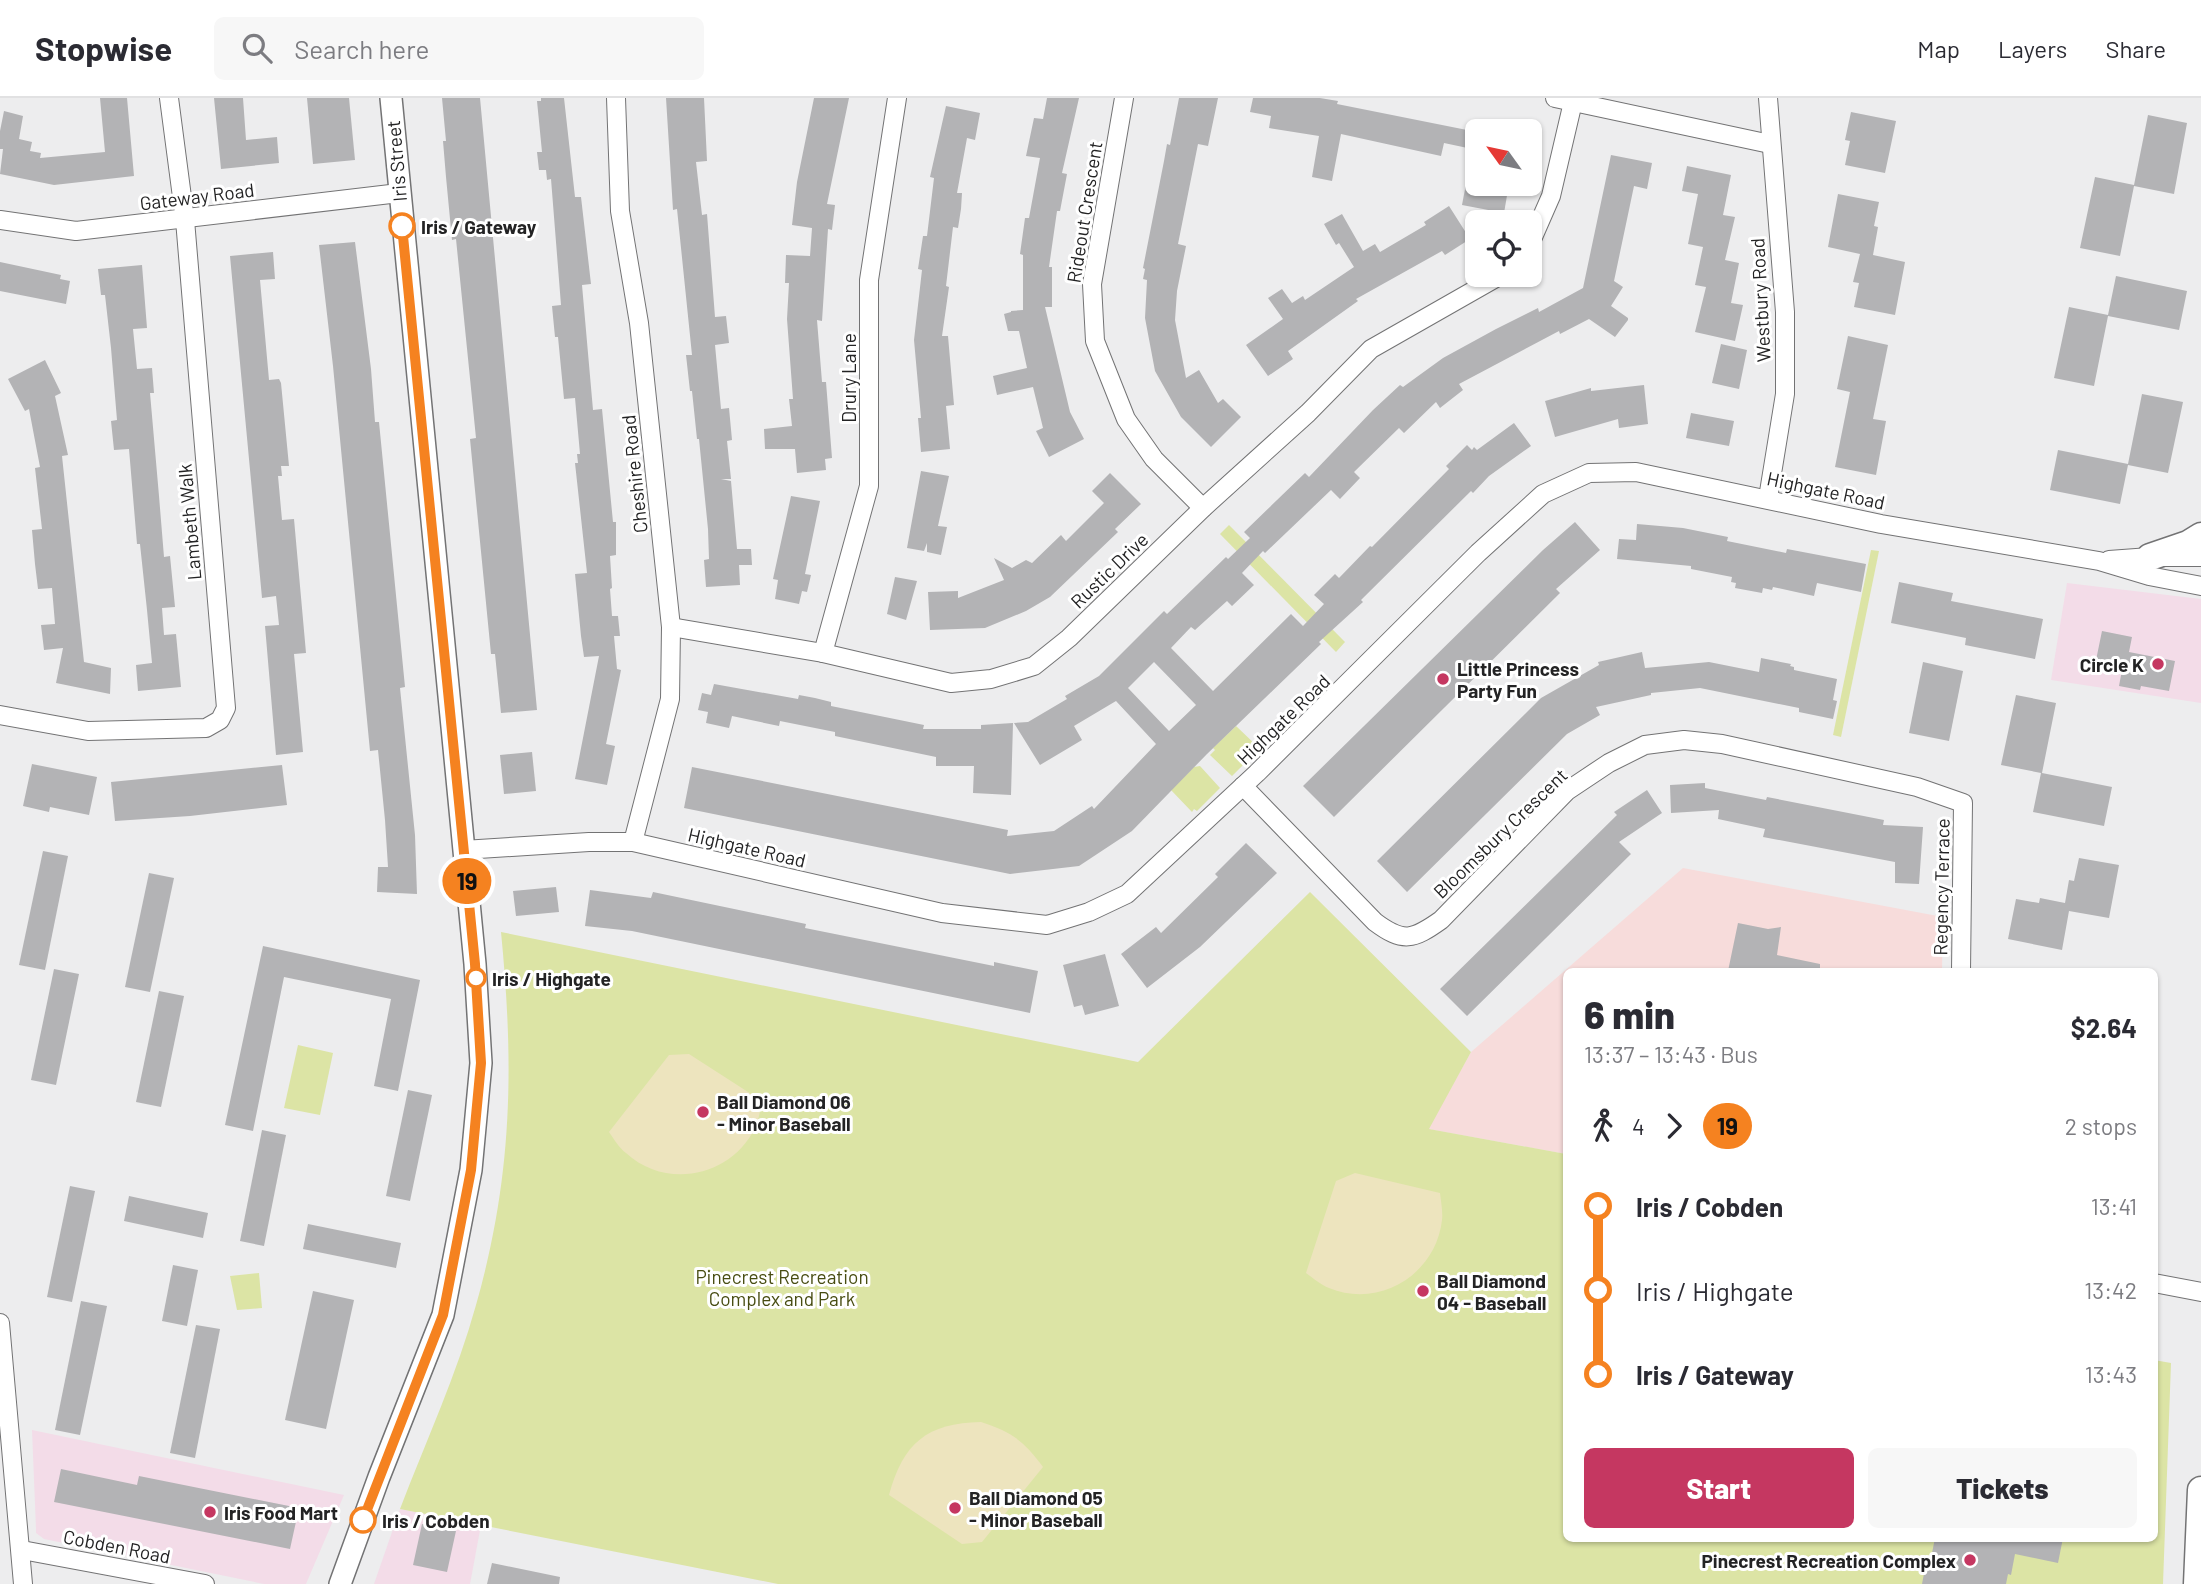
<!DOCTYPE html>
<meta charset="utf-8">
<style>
body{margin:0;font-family:Barlow,sans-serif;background:#f7f7f7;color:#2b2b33;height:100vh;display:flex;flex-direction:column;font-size:26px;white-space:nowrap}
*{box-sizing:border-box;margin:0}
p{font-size:23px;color:#7c7c81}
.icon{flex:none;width:38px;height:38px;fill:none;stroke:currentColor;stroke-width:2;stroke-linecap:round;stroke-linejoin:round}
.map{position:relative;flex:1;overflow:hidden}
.side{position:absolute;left:1563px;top:870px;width:595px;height:574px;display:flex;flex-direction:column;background:#fff;border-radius:10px;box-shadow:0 2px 5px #0004}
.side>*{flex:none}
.badge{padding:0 14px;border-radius:23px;font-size:24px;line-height:46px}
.needle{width:46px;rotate:303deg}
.buttons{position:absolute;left:1465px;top:21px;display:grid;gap:14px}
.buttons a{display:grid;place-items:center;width:77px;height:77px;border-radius:10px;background:#fff;box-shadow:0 2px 5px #0004;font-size:35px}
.map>.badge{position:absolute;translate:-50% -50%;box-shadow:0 0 0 4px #fff}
.legs{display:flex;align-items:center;gap:10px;height:77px;padding:0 21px;font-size:23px}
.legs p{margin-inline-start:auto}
.overview{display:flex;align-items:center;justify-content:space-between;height:119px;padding:0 21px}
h1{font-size:38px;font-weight:800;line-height:52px}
.action{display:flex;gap:14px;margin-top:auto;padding:14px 21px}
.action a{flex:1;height:80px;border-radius:10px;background:#c53761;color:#fff;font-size:28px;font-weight:800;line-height:80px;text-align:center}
.action a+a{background:#f7f7f7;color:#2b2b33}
ul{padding:0 21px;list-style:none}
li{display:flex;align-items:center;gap:24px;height:84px;font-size:26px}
li i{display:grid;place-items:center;width:10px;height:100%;margin:0 9px;background:currentColor}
li i::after{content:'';width:18px;height:18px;margin:-9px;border:5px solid;border-radius:50%;background:#fff}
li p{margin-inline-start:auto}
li:first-child i{background:linear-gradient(#0000 50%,currentColor 0)}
li:last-child i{background:linear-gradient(currentColor 50%,#0000 0)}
header{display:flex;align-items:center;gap:42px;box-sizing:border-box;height:98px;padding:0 35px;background:#fff;border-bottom:2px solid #e1e1e2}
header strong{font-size:33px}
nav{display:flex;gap:38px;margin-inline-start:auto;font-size:24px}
.search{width:490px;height:63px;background:#f7f7f7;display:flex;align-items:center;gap:18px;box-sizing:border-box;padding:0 24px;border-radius:10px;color:#7c7c81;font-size:26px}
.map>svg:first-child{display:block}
.commercial{fill:#f3dce8}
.education{fill:#f7dcdb}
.green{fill:#dce4a5}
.sand{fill:#ede4be}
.building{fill:#b3b3b5;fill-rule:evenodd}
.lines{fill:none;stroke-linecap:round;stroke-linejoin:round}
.minor-casing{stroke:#737374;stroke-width:20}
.tertiary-casing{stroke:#737374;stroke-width:24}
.primary-casing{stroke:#737374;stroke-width:29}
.minor{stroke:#fff;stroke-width:18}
.tertiary{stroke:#fff;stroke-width:21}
.primary{stroke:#fff;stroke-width:26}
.line-1-casing{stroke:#fff;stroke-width:16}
.line-1{stroke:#f58220;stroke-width:10}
.stop-1-dot{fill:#fff;stroke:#f58220;stroke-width:3.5}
.poi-dot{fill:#c53761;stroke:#fff;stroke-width:2.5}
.labels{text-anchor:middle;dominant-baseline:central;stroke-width:6;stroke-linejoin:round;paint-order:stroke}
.street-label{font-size:19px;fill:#232324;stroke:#fff}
.stop-label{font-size:19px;font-weight:bold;fill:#232324;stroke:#fff;text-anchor:start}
.poi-label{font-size:19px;font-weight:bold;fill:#232324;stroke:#fff;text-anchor:start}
.park-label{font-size:19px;fill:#474c11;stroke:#fff}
</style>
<header>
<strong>Stopwise</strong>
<div class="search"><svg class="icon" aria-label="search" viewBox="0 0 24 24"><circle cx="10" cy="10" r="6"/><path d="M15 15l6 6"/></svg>Search here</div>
<nav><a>Map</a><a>Layers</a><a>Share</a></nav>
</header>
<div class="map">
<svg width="2201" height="1486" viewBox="0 0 2201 1486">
<rect width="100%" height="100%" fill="#ededee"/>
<g class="commercial">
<path d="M2067,485L2201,501V605L2051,582Z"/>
<path d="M32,1332L344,1397L306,1486H264L44,1441L36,1435V1431Z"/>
<path d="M400,1411L481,1427L470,1486H374Z"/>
</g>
<path class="education" d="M1683,770L1943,819L1942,873H1566V1056L1428,1031L1471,954Z"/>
<g class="green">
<path d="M1229,427L1345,544L1336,554L1220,436Z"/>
<path d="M1871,452L1879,453L1841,639L1833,637Z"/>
<path d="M1236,628L1258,649L1257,653L1232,678L1210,657L1215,652L1213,650Z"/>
<path d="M1200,668L1220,690L1197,713L1194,711L1192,714L1171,692L1194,669Z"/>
<path d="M1310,794L1471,954L1429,1031L1566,1056V1440H2154V1262L2171,1265L2163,1486H778L400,1411C426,1343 457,1276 476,1207C513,1077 514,967 501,834L1138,964Z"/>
<path d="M298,947L333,955L320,1017L284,1010Z"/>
<path d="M259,1175L262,1210L237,1212L230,1178Z"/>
</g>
<g class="sand">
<path d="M689,956L762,1003C760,1012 759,1022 755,1030C731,1079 666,1092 626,1055C619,1050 614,1041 609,1034L669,957Z"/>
<path d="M1355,1075L1440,1095C1441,1104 1443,1114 1442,1122C1436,1176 1380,1211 1329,1190C1321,1187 1313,1180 1306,1175L1336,1083Z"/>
<path d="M981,1324C1012,1334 1024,1343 1043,1369L982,1444L962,1446L889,1397C903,1345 927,1325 981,1324Z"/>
</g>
<g class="building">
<path d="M100,0H127L134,78L54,87L0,76L3,51H0V33L4,13L23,18L19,41L32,44L30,53L41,55L40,60L105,54Z"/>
<path d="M214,0H243L246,42L277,39L279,65L221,71Z"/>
<path d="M307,0H349L355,62L313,66Z"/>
<path d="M442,0H480L537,612L501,615L495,556H491L470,341L476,340L456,141L452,142L446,79L443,43H446Z"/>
<path d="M541,0H564L575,99H581L591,186L582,187L593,312L602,311L613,424H616V457L610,458L612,490L610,491L612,518H618L620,538H614L617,571L621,572L606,646L615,648L607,687L575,681L599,558L584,559L581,538L575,476L587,475L575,365H578L577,356H580L575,300L564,301L558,239H555L552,208L561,207L551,81L547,82L546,72H539L537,54H542L537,3H541Z"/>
<path d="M666,0H704L707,63L696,64L702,117L707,116L715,219L726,218L729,245L715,247L721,311L729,310L732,342L727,343L731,381H721L731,383L737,451H751L752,467H739L740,487L706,489L704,462L709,461L708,431L699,341H697L692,293H690L686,257H692L677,111L673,112Z"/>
<path d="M814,0H849L827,106L835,107L832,132L828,131L822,223L817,222L822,284H826L832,360L825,361L826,372L797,375L795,351H765L764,331L792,328L789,301H793L787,221L789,185H785L786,157L810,158L812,130L792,127L797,84Z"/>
<path d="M1047,0H1079L1062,75L1067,76L1060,113H1057L1049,169H1052V209H1045L1070,314L1084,341L1049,359L1036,333L1043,330L1033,289L997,297L993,278L1027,270L1019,233H1008L1004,216L1011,214V213L1023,212V157L1020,156L1025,120H1029L1040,60L1026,58L1034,20L1043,21Z"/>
<path d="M1179,0H1218L1208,48L1198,46L1178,146L1186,148L1177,193L1175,222L1186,280L1199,272L1218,305L1223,301L1241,319L1211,349L1181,319L1155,273L1145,220L1147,182L1143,181L1145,171L1143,170L1164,63L1167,46L1170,47Z"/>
<path d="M1253,0H1320L1338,3L1337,6L1477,34V52L1444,45L1441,58L1341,36L1332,83L1312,79L1319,38L1269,30L1271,18L1250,14Z"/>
<path d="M946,8L980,15L975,42L967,40L957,95H962L961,111L958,130L953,129L946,188L949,189L942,238H948L954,307L946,308L950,351L921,354L918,320H921L914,242L922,172L918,171L923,138H927L934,80L930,79Z"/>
<path d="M1851,14L1896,23L1885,75L1845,67L1850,43L1845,42Z"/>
<path d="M2148,17L2187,25L2174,96L2134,88L2120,158L2080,150L2095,79L2134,87Z"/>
<path d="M1611,57L1652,65L1647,91L1634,88L1614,183L1623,189L1611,208L1628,220V222L1615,239L1589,221L1560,236L1559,233L1459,286L1463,292L1440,310L1436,304L1404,335L1399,330L1354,374L1360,380L1340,401L1331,392L1265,455L1263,453L1242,475L1254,487L1232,508L1227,503L1195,532L1191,529L1171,550L1213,593L1291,516L1303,528L1324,506L1314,497L1335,476L1339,480L1370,448L1372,449L1449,371L1446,368L1467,347L1472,352L1474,349L1477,352L1514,325L1531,348L1489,378L1473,395L1471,393L1361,502L1363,504L1319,544L1321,546L1207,656L1132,733L1079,768L1010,776L684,710L692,669L1008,732L1007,738L1054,733L1092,708L1094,711L1156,646L1116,603L1074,628L1082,642L1040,667L1014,625L1028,624L1067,601L1065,598L1099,578L1164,513L1167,516L1226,459L1228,461L1250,440L1244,434L1305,375L1309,379L1373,312L1400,287L1403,289L1443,260L1496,231L1538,210L1539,214L1583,190ZM1154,564L1196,607L1169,633L1128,590Z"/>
<path d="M1687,68L1731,77L1723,117L1735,119L1725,162L1739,165L1731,205L1743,207L1735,243L1695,234L1706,189L1695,187L1703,149L1688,146L1698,96L1682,93Z"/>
<path d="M1466,86H1509L1504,115L1462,107Z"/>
<path d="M1838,96L1879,104L1874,128L1878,129L1873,157L1905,164L1895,217L1854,209L1859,185L1853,184L1860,156L1828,149Z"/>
<path d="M1449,108L1470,141L1445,157L1442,153L1356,201L1358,203L1288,253L1293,261L1268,278L1246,247L1283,221L1268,200L1282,191L1292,205L1303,198L1305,202L1354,169L1339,145L1336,147L1324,126L1342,116L1363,153L1375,146L1380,154L1426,127L1424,124Z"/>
<path d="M355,144L371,271L375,324H379L405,589L400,590L415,737L417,796L377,794L378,769H388L385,722L378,652L370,653L333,268L319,147Z"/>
<path d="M273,154L275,181L260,182L269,282L279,281L281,285L289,368H281L282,378H278L282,422L294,421L306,555L294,556L303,654L276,657L265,528L279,527L276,498L262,500L230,158Z"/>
<path d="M0,164L61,177L60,181L70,183L66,206L0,193Z"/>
<path d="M142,167L147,230L133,231L137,271L152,270L154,295H150L159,398L164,459L170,458L175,509L162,510L164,537L176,536L181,589L138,593L136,567L152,565L147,512L140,446H137L129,351L114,352L111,323L117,322L111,250L105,197H101L98,171Z"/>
<path d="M2116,178L2187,193L2179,232L2108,218L2094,288L2054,280L2069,209L2108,217Z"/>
<path d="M1848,238L1888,247L1873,321L1886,323L1876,377L1835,369L1850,294L1837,291Z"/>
<path d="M1721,246L1747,252L1739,291L1712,285Z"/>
<path d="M45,262L61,295L55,298L68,357L62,358L84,564L111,570L110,596L56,585L63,550L44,552L41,527L55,526L52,490L38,491L35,466L32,432L42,431L35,370L40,369L29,311L25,313L8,281Z"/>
<path d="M1644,287L1648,326L1619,330L1618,321L1555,339L1545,303L1591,290V293Z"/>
<path d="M2142,296L2183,304L2168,375L2128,367L2120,406L2050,392L2058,352L2128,366Z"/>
<path d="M1691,315L1734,323L1729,348L1686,340Z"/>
<path d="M921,373L949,378L938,428L947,429L941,457L927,454V445L924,453L907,450Z"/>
<path d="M1110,375L1141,406L1115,431L1118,434L1050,499L1026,513L985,530L930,532L928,494L958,493V500L1004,482L994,460L1012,470L1026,462L1032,465L1061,437L1066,443L1104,405L1092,393Z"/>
<path d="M791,398L820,403L805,476L811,477L807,494L802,493L799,506L775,501L778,482L773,481Z"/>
<path d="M1575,424L1600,452L1556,491L1560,495L1334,719L1303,688L1543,452Z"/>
<path d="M1637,426L1683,430L1728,439L1727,443L1786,455L1787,451L1866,466L1861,494L1817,485L1814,498L1773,489L1772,492L1763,490L1762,495L1735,490L1736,485L1731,484L1732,479L1691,471V468L1617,461L1619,441L1636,442Z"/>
<path d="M895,479L917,483L906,522L887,516Z"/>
<path d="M1899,484L1953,495L1951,503L2043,521L2035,561L1965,547L1966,540L1891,525Z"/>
<path d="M2102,533L2132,539L2129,554L2175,563L2169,593L2141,588L2140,592L2119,588L2122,572L2095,567Z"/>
<path d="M1642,554L1645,570L1709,564L1759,574L1761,560L1791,566L1790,568L1794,569V572L1837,581L1833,602L1837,603L1833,621L1799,614V610L1700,590L1651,595V597L1596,609L1600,617L1567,636L1407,794L1377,763L1541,600L1599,567L1598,564Z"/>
<path d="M1923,564L1963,573L1949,643L1909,635Z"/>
<path d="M714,586L798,601L799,597L815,600L831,604V608L924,627L923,631H981V627L1013,625L1011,697L973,695L974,668H936V659L835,638V634L780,623L779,628L732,618L729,630L706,625L708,614L698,612L702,595L711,597Z"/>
<path d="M2016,597L2056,605L2042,675L2112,689L2104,728L2033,714L2041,675L2001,667Z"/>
<path d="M532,654L536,693L504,696L500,657Z"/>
<path d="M32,666L97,679L89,717L50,709L49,714L23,708Z"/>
<path d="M282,667L287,707L190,718L115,723L111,684Z"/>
<path d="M1705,685V690L1766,702L1767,699L1884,722L1883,727L1923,729L1919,786L1895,785V764L1763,739L1765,731L1718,721L1719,712L1671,715L1670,687Z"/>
<path d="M1647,692L1662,715L1619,744L1631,756L1467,918L1440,891L1617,717L1614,714Z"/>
<path d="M1246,745L1277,775L1200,849L1147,890L1121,856L1156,829L1161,835L1218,779L1215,776Z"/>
<path d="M43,753L68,758L45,872L19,867Z"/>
<path d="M2079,760L2119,767L2109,820L2069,813L2062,852L2008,841L2016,801L2039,805L2040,800L2065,805L2069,782L2074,783Z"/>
<path d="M149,775L174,780L150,894L125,889Z"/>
<path d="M556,789L559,814L516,818L513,793Z"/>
<path d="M590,792L651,800L653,794L806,826L805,830L994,868V864L1038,873L1030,915L632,833L585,828Z"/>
<path d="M1738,825L1768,831L1781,829L1777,857L1820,866V873H1728Z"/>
<path d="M263,848L420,882L398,993L374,988L391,901L284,879L253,1033L225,1027Z"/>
<path d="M1105,856L1119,908L1085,917L1082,907L1074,909L1063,867Z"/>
<path d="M54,871L79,876L56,987L31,982Z"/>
<path d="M159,893L184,898L161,1009L136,1004Z"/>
<path d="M408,992L432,997L410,1103L386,1098Z"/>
<path d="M262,1032L286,1037L264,1148L240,1143Z"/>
<path d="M70,1088L95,1093L72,1204L47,1199Z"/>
<path d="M129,1098L208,1115L203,1140L124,1123Z"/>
<path d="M308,1126L401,1145L396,1170L303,1151Z"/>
<path d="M173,1167L198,1172L187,1228L162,1223Z"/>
<path d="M313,1193L354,1202L326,1331L285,1322Z"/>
<path d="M81,1203L107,1208L80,1337L55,1332Z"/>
<path d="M196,1227L220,1231L195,1360L170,1355Z"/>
<path d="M61,1371L137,1387L139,1378L299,1410L290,1451L54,1404Z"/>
<path d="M422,1426L456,1433L447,1474L413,1467Z"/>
<path d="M1935,1440H2063L2058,1465L2015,1456L2011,1477L2008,1476L2006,1486H1922L1927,1460H1931Z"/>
<path d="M492,1465L560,1479L559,1486H487Z"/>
</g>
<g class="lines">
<g class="minor-casing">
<g id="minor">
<path d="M616,0L620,113L639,225L671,529L670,601L633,744"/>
<path d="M1124,0L1092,186L1095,243L1126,321L1154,361L1203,410"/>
<path d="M1555,0L1770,46"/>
<path d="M1768,0L1785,214V296L1768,400"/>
<path d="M0,122L76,133L399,95"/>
<path d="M1530,146L1551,98L1573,4"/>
<path d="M2109,462L2150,459H2201"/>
<path d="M671,529L823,555L951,585L991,581L1034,568L1069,540L1203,410L1308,315L1371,251L1501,177"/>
<path d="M823,555L869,388V182L897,0"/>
<path d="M0,617L88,633L206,630L220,622L226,610L185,122L169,0"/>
<path d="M1243,688L1375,824C1403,845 1413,842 1441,822L1567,693L1609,665L1645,647L1684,642L1722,646L1917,689L1963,705L1961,873"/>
<path d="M463,752L589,744H633L942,815L1047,827L1089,814L1127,796L1257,675L1478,455L1543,396L1589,375L1636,374L1881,426L2099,463L2149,478L2201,488"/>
<path d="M2154,1185L2201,1194"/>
<path d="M0,1225L23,1486"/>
<path d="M22,1452L205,1486"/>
</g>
</g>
<g class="tertiary-casing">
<path id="tertiary" d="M340,1486L379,1379L443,1217L471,1072L481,965L475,866L391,0"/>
</g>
<g class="primary-casing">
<g id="primary">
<path d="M2150,459L2188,446L2201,438"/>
<path d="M2197,1486L2201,1392"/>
</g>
</g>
<use href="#minor" class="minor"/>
<use href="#tertiary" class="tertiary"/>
<use href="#primary" class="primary"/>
</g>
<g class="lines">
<g class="line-1-casing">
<path id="line-1" d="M363,1422L443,1217L471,1072L476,1018L481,965L475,866L402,128"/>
</g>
<use href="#line-1" class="line-1"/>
</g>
<g class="stop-1-dot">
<circle cx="402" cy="128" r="12"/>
<circle cx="476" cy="880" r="9"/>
<circle cx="363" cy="1422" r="12"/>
</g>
<g class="poi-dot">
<circle cx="2158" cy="566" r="7"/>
<circle cx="1443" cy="581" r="7"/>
<circle cx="703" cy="1014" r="7"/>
<circle cx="1423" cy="1193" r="7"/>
<circle cx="955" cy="1410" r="7"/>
<circle cx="210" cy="1414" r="7"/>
<circle cx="1970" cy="1462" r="7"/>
</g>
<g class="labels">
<g class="street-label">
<text transform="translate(396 63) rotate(-95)">Iris Street</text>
<text transform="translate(197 98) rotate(-7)">Gateway Road</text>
<text transform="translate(1084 114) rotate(-81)">Rideout Crescent</text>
<text transform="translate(1760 202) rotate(-93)">Westbury Road</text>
<text transform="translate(848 280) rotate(-90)">Drury Lane</text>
<text transform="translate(634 376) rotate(-96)">Cheshire Road</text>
<text transform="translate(1826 392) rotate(12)">Highgate Road</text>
<text transform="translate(189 424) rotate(-95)">Lambeth Walk</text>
<text transform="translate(1109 472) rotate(-44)">Rustic Drive</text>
<text transform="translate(1283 621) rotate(-44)">Highgate Road</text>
<text transform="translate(1500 735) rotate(-44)">Bloomsbury Crescent</text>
<text transform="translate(747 749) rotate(13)">Highgate Road</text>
<text transform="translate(1941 789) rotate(-89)">Regency Terrace</text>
<text transform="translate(117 1448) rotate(11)">Cobden Road</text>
</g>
<g class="stop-label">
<text x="421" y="128">Iris / Gateway</text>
<text x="492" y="880">Iris / Highgate</text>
<text x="382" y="1422">Iris / Cobden</text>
</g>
<g class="poi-label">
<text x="2144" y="566" text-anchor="end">Circle K</text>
<text x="1457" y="570">Little Princess<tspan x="1457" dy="22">Party Fun</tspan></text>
<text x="717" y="1003">Ball Diamond 06<tspan x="717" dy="22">- Minor Baseball</tspan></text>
<text x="1437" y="1182">Ball Diamond<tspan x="1437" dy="22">04 - Baseball</tspan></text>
<text x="969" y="1399">Ball Diamond 05<tspan x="969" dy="22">- Minor Baseball</tspan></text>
<text x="224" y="1414">Iris Food Mart</text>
<text x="1956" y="1462" text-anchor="end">Pinecrest Recreation Complex</text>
</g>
<g class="park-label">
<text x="782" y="1178">Pinecrest Recreation<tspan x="782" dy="22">Complex and Park</tspan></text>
</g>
</g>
</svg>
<div class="buttons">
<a><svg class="needle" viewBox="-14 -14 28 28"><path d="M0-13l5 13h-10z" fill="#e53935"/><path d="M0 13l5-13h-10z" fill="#7c7c81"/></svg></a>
<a><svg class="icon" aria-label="locate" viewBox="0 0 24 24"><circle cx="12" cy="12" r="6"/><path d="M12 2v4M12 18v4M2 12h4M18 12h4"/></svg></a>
</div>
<b class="badge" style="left:467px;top:783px;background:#f58220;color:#111">19</b>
<section class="side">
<div class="overview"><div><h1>6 min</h1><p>13:37 – 13:43 · Bus</p></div><b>$2.64</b></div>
<div class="legs"><svg class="icon" aria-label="walk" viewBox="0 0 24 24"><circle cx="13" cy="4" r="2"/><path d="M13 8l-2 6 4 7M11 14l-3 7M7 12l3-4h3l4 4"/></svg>4<svg class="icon" aria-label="forward" viewBox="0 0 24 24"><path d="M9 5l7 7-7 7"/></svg><b class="badge" style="background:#f58220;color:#111">19</b><p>2 stops</p></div>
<ul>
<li><i style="color:#f58220"></i><b>Iris / Cobden</b><p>13:41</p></li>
<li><i style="color:#f58220"></i><span>Iris / Highgate</span><p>13:42</p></li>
<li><i style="color:#f58220"></i><b>Iris / Gateway</b><p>13:43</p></li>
</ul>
<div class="action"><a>Start</a><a>Tickets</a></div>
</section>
</div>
